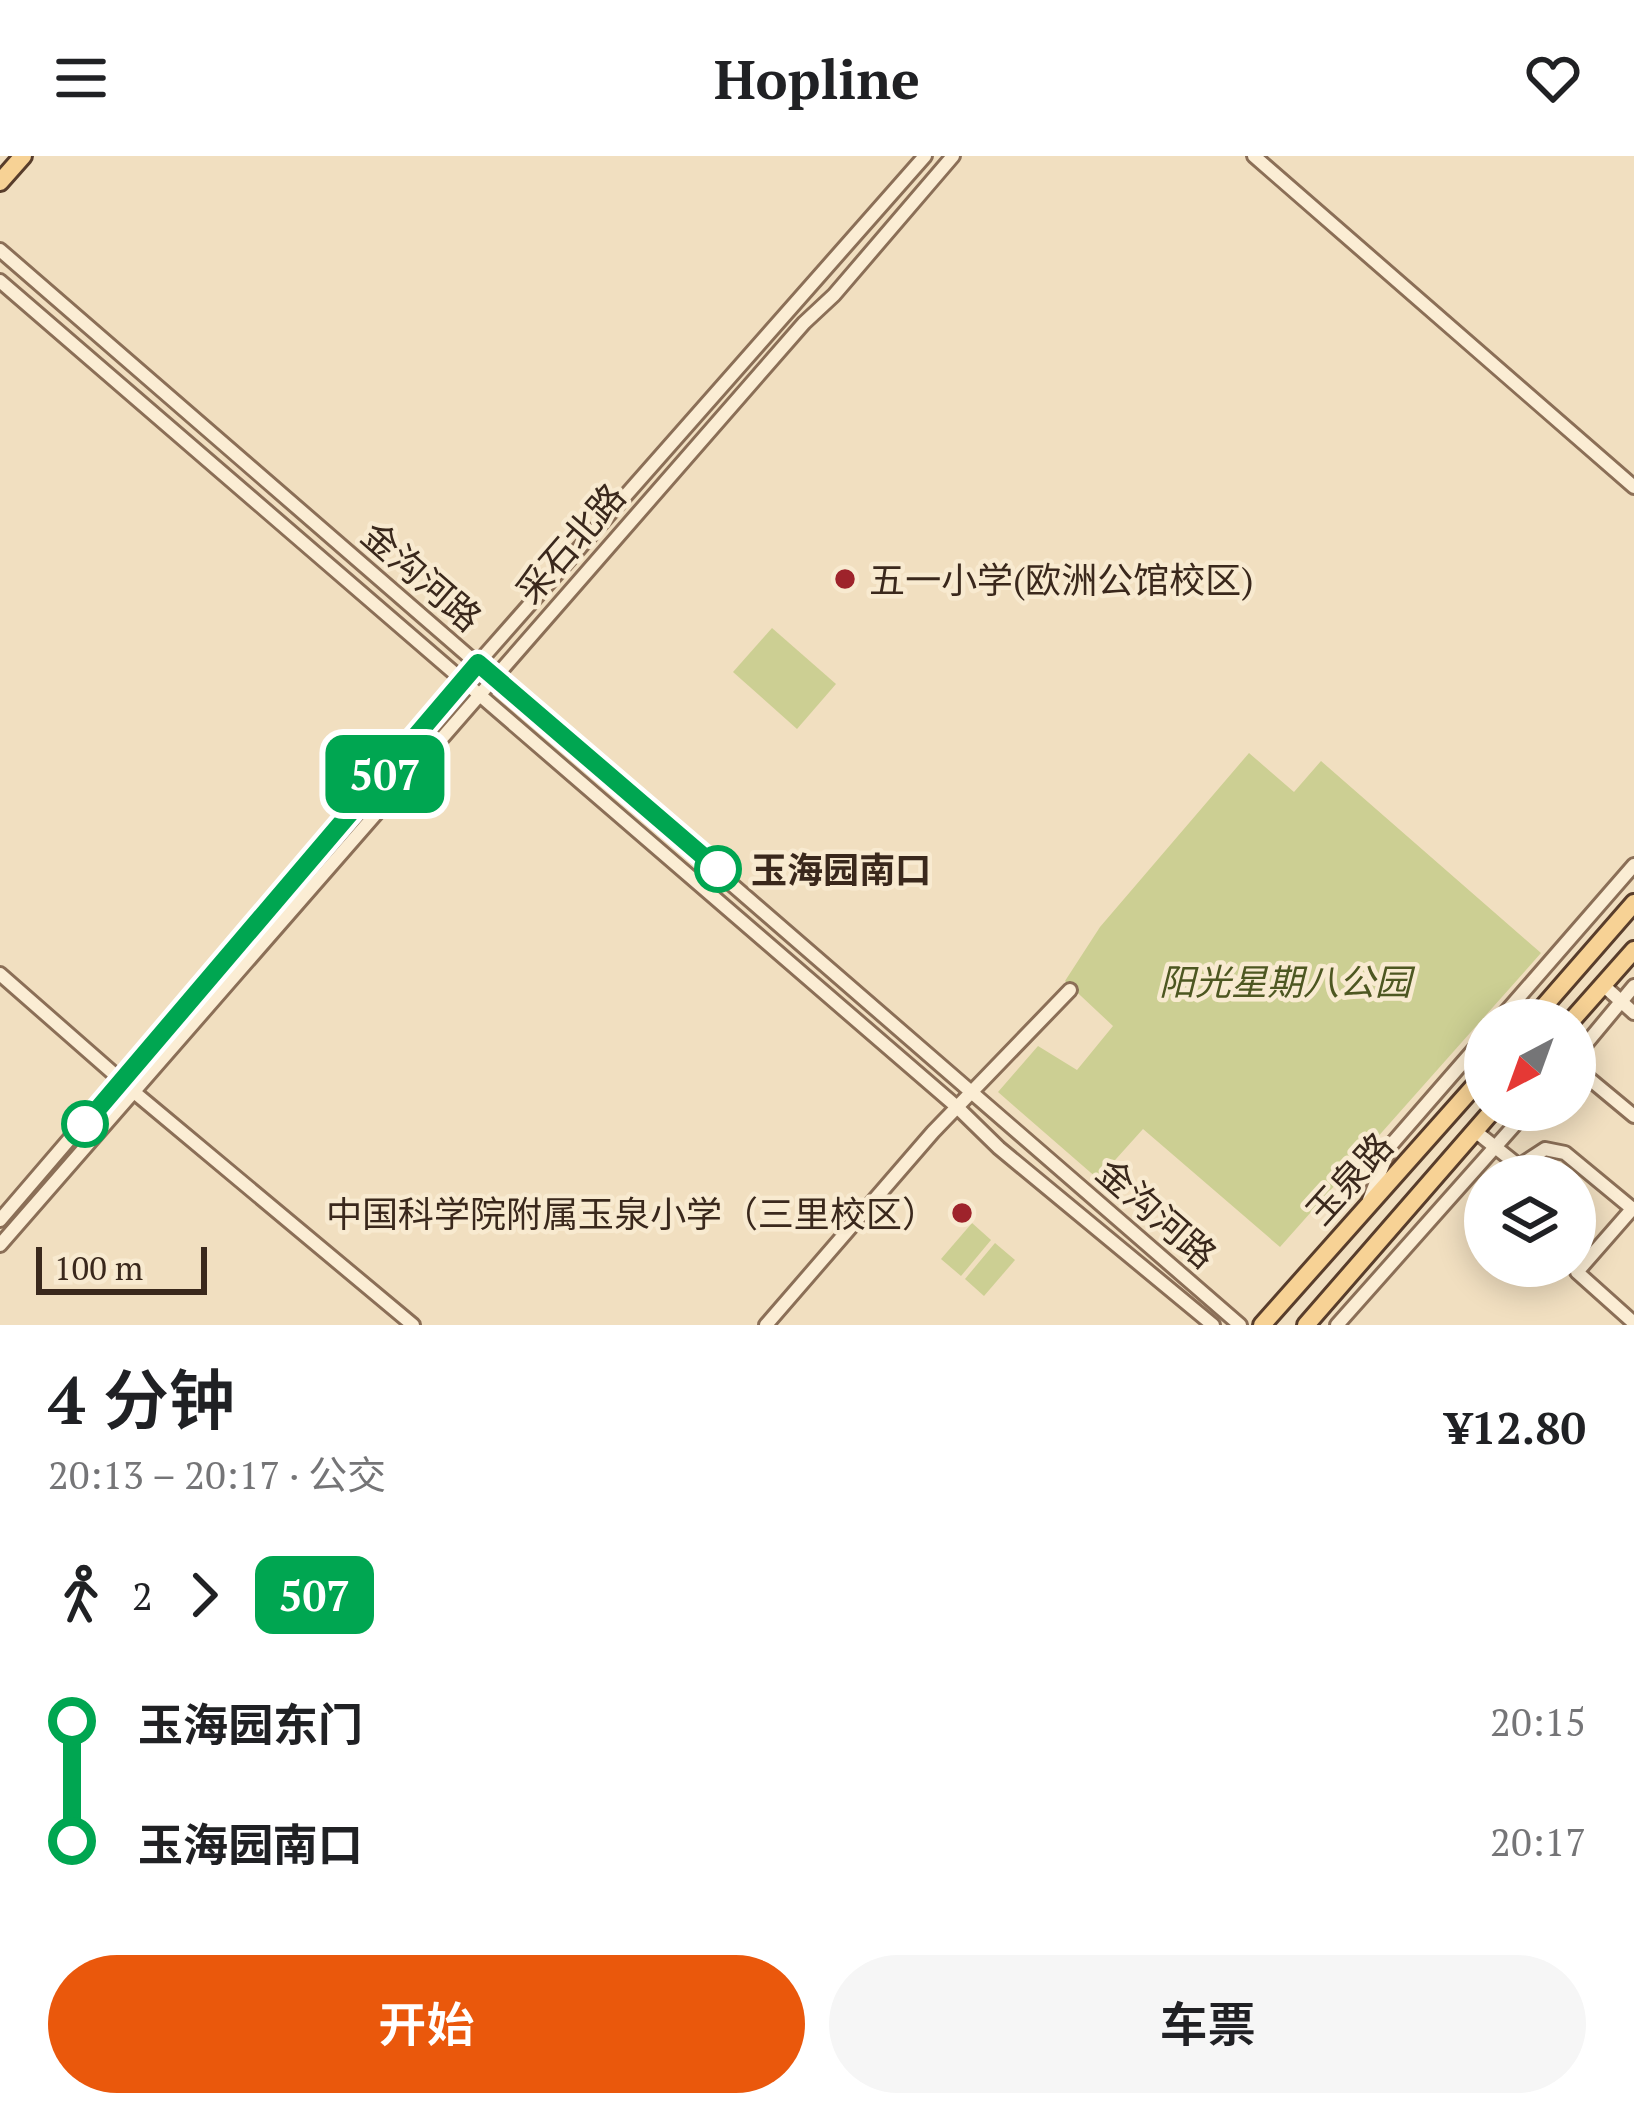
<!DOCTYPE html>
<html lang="zh">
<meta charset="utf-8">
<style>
body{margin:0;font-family:"PT Serif","Noto Sans SC",serif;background:#f6f6f6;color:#202124;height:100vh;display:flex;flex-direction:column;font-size:45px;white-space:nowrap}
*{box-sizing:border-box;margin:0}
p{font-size:39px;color:#757577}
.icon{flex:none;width:66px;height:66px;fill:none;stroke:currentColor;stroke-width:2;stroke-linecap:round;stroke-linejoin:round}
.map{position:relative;height:1169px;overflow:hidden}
.panel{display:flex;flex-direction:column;background:#fff;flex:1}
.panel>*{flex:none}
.badge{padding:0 24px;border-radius:18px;font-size:42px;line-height:78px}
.needle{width:78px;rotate:221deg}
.buttons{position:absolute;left:1464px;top:843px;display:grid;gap:24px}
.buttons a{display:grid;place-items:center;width:132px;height:132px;border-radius:50%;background:#fff;box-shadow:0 6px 30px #0003;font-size:60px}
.scale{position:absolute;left:36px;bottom:30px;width:171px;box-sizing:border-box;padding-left:12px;border:6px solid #3a281c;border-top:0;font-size:33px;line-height:42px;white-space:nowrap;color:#3a281c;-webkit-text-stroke:9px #f8ead0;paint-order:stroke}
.map>.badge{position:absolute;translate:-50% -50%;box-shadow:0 0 0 6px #fff}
.legs{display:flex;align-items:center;gap:18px;height:132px;padding:0 48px;font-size:39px}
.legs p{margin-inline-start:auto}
.summary{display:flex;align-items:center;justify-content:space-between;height:204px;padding:0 48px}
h1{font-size:66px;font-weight:600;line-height:90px}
.action{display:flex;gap:24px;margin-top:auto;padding:24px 48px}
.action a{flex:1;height:138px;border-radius:72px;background:#ea580c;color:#fff;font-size:48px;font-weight:600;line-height:138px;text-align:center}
.action a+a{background:#f6f6f6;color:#202124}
ul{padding:0 48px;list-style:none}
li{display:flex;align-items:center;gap:42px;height:120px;font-size:45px}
li i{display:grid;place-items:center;width:18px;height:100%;margin:0 15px;background:currentColor}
li i::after{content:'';width:30px;height:30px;margin:-15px;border:9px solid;border-radius:50%;background:#fff}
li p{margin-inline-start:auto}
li:first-child i{background:linear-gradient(#0000 50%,currentColor 0)}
li:last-child i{background:linear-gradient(currentColor 50%,#0000 0)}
header{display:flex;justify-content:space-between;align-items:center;height:156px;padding:0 48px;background:#fff;font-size:54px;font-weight:600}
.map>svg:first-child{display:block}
.green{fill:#cccf93}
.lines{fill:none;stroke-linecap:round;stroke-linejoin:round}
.minor-casing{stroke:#8b6f57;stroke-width:18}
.major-casing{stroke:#583d2b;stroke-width:22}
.minor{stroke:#fbedd4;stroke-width:12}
.major{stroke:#f7d295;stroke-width:16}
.line-1-casing{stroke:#fff;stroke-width:27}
.line-1{stroke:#00a651;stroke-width:18}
.poi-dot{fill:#9e232b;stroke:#f8ead0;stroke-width:4.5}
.stop-1-dot{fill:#fff;stroke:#00a651;stroke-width:6}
.labels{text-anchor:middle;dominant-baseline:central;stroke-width:9;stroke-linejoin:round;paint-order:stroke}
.street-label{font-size:36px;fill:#3a281c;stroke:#f8ead0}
.poi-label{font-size:36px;fill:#3a281c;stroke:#f8ead0;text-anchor:start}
.stop-label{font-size:36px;font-weight:bold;fill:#3a281c;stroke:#f8ead0;text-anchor:start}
.park-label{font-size:36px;font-style:italic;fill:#4d5721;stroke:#f8ead0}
</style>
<header><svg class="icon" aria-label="menu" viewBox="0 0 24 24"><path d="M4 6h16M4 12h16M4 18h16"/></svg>Hopline<svg class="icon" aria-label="heart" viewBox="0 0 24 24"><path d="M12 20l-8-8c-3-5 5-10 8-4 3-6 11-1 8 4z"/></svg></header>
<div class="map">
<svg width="1634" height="1169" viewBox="0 0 1634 1169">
<rect width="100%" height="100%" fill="#f1dfc0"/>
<g class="green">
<path d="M772,472L836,528L797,573L733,516Z"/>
<path d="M1249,597L1294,636L1321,605L1541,797L1280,1091L1143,973L1098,1023L998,936L1038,890L1077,914L1113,870L1065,825L1100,771Z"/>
<path d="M972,1067L991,1084L961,1120L941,1103Z"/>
<path d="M995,1087L1015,1104L984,1140L965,1123Z"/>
</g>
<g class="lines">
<g class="minor-casing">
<g id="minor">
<path d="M1254,0L1634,331"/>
<path d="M0,94L1240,1169"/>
<path d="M0,125L957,951L999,992L1213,1169"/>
<path d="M0,818L122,925"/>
<path d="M1603,829L1634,857"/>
<path d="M1499,864L1634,709"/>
<path d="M1575,901L1634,830"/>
<path d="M1575,911L1634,960"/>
<path d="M134,936L413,1169"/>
<path d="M1475,975L1519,1010L1545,993L1565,997L1634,1054"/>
<path d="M1369,1044L1391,989L1485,881"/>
<path d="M1633,1052L1577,1116L1634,1167"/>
<path d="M0,1064L478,507L925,0"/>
<path d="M0,1089L804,167L834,139L953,0"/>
<path d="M766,1169L933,976L1070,834"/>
<path d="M1337,1169L1528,954"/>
</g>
</g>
<g class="major-casing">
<g id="major">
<path d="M0,26L23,0"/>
<path d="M1532,864L1634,747"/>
<path d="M1572,864L1634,794"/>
<path d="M1262,1169L1485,918"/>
<path d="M1306,1169L1493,954"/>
</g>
</g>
<use href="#minor" class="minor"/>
<use href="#major" class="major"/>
</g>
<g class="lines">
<g class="line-1-casing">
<path id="line-1" d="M85,968L478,507L718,713"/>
</g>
<use href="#line-1" class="line-1"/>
</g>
<g class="poi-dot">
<circle cx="845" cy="423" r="12"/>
<circle cx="962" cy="1057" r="12"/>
</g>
<g class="stop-1-dot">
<circle cx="718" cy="713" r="21"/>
<circle cx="85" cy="968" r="21"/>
</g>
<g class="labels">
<g class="street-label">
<text transform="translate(570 387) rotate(-49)">采石北路</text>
<text transform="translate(422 420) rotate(41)">金沟河路</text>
<text transform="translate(1349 1022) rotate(-48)">玉泉路</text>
<text transform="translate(1157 1057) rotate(41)">金沟河路</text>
</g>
<g class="poi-label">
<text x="869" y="423">五一小学(欧洲公馆校区)</text>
<text x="938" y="1057" text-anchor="end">中国科学院附属玉泉小学（三里校区）</text>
</g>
<g class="stop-label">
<text x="751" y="713">玉海园南口</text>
</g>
<g class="park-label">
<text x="1285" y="825">阳光星期八公园</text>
</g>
</g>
</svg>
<div class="buttons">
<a><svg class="needle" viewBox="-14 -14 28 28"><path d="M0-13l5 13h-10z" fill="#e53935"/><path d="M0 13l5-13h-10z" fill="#757577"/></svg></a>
<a><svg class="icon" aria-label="layers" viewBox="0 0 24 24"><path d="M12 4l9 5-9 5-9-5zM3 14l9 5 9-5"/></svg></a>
</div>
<div class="scale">100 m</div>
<b class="badge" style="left:385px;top:618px;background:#00a651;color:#fff">507</b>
</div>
<section class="panel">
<div class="summary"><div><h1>4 分钟</h1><p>20:13 – 20:17 · 公交</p></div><b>¥12.80</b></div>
<div class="legs"><svg class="icon" aria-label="walk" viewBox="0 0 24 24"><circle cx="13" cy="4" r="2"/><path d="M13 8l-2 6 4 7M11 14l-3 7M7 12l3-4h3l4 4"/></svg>2<svg class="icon" aria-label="forward" viewBox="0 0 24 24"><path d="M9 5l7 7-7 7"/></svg><b class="badge" style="background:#00a651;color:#fff">507</b></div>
<ul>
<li><i style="color:#00a651"></i><b>玉海园东门</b><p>20:15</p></li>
<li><i style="color:#00a651"></i><b>玉海园南口</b><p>20:17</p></li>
</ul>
<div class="action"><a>开始</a><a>车票</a></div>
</section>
